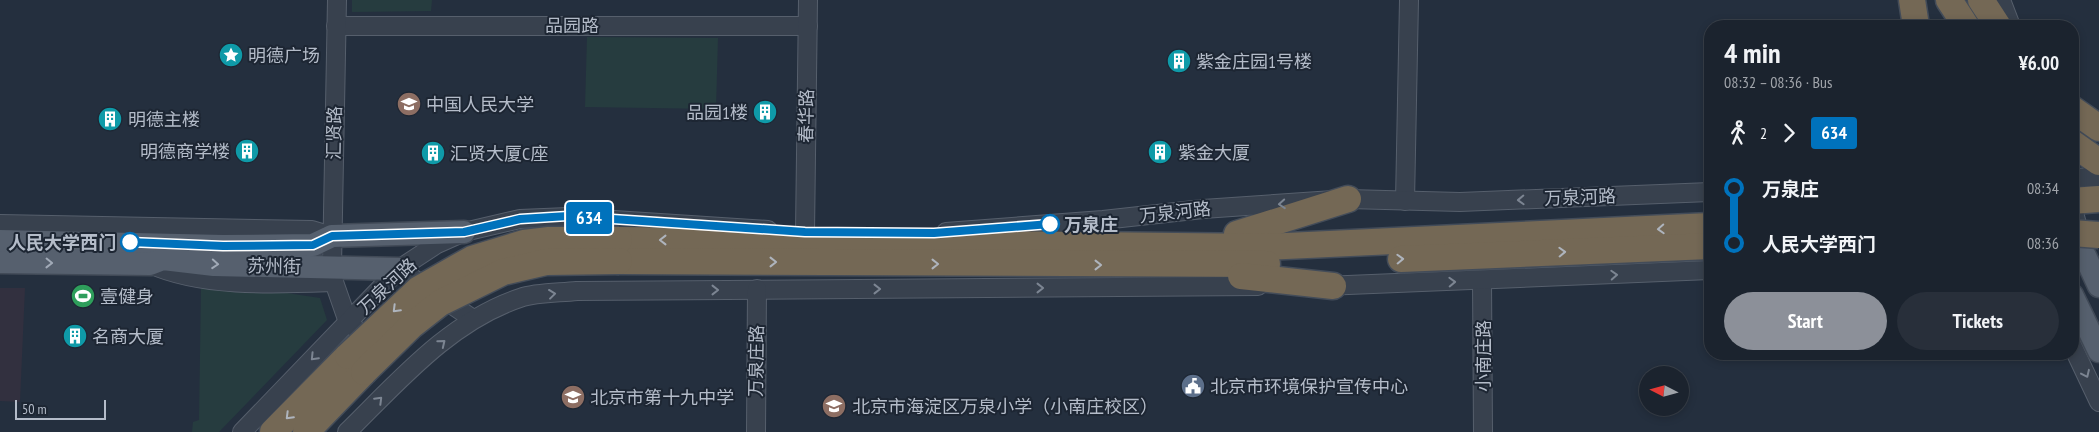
<!DOCTYPE html>
<meta charset="utf-8">
<style>
body{margin:0;font-family:"PT Sans Narrow","Noto Sans SC",sans-serif;background:#282f3a;color:#f1f3f6;height:100vh;display:flex;flex-direction:column;font-size:19px;white-space:nowrap}
*{box-sizing:border-box;margin:0}
p{font-size:16px;color:#a0a4aa}
.icon{flex:none;width:28px;height:28px;fill:none;stroke:currentColor;stroke-width:2;stroke-linecap:round;stroke-linejoin:round}
.map{position:relative;flex:1;overflow:hidden}
.side{position:absolute;left:1704px;top:20px;width:375px;height:340px;display:flex;flex-direction:column;background:#1b232e;border-radius:20px;box-shadow:0 2px 8px #0003,0 0 0 1px #39404a}
.side>*{flex:none}
.badge{padding:0 10px;border-radius:4px;font-size:18px;line-height:32px}
.needle{width:32px;rotate:276deg}
.tools{position:absolute;left:1639px;top:366px;display:grid;gap:10px}
.tools a{display:grid;place-items:center;width:50px;height:50px;border-radius:50%;background:#1b232e;box-shadow:0 2px 8px #0003,0 0 0 1px #39404a;font-size:25px}
.scale{position:absolute;left:15px;bottom:12px;width:91px;box-sizing:border-box;padding-left:5px;border:2px solid #b4bcc9;border-top:0;font-size:14px;line-height:18px;white-space:nowrap;color:#b4bcc9;-webkit-text-stroke:4px #1d2633;paint-order:stroke}
.map>.badge{position:absolute;translate:-50% -50%;box-shadow:0 0 0 2px #fff}
.legs{display:flex;align-items:center;gap:8px;height:55px;padding:0 20px;font-size:16px}
.legs p{margin-inline-start:auto}
.headline{display:flex;align-items:center;justify-content:space-between;height:85px;padding:0 20px}
h1{font-size:28px;font-weight:700;line-height:38px}
.cta{display:flex;gap:10px;margin-top:auto;padding:10px 20px}
.cta a{flex:1;height:58px;border-radius:30px;background:#8c9099;color:#fff;font-size:20px;font-weight:700;line-height:58px;text-align:center}
.cta a+a{background:#282f3a;color:#f1f3f6}
ul{padding:0 20px;list-style:none}
li{display:flex;align-items:center;gap:18px;height:55px;font-size:19px}
li i{display:grid;place-items:center;width:8px;height:100%;margin:0 6px;background:currentColor}
li i::after{content:'';width:12px;height:12px;margin:-6px;border:4px solid;border-radius:50%;background:#1b232e}
li p{margin-inline-start:auto}
li:first-child i{background:linear-gradient(#0000 50%,currentColor 0)}
li:last-child i{background:linear-gradient(currentColor 50%,#0000 0)}
.map>svg:first-child{display:block}
.medical{fill:#32303f}
.green{fill:#263c3f}
.lines{fill:none;stroke-linecap:round;stroke-linejoin:round}
.minor-casing{stroke:#565f6c;stroke-width:20}
.major-casing{stroke:#414a57;stroke-width:25}
.highway-casing{stroke:#434c59;stroke-width:29}
.minor{stroke:#38414e;stroke-width:18}
.major{stroke:#56606e;stroke-width:22}
.highway{stroke:#746855;stroke-width:26}
.highway-bridge-casing{stroke:#434c59;stroke-width:29;stroke-linecap:butt}
.highway-bridge{stroke:#746855;stroke-width:26}
.oneway{stroke:#7c8592}
.oneway2{stroke:#aeb4bd}
.oneway3{stroke:#a1aab7}
.line-1-casing{stroke:#fff;stroke-width:11}
.line-1{stroke:#0072bc;stroke-width:8}
.stop-1-dot{fill:#fff;stroke:#0072bc;stroke-width:2.5}
.labels{text-anchor:middle;dominant-baseline:central;stroke-width:4;stroke-linejoin:round;paint-order:stroke}
.street-label{font-size:18px;fill:#b4bcc9;stroke:#1d2633}
.poi-label{font-size:18px;fill:#b4bcc9;stroke:#1d2633;text-anchor:start}
.stop-label{font-size:18px;font-weight:bold;fill:#b4bcc9;stroke:#1d2633;text-anchor:start}
</style>
<div class="map">
<svg width="2099" height="432" viewBox="0 0 2099 432">
<rect width="100%" height="100%" fill="#242f3e"/>
<path class="medical" d="M0,288H25L20,402L0,401Z"/>
<g class="green">
<path d="M352,0H432L431,11L352,12Z"/>
<path d="M587,37L718,38L716,109L585,107Z"/>
<path d="M201,288L260,289L320,298L327,320L219,432H192L193,422L199,420Z"/>
</g>
<g class="lines">
<g class="minor-casing">
<g id="minor">
<path d="M2001,0L2011,26"/>
<path d="M336,26H808"/>
<path d="M2072,178L2099,177"/>
<path d="M1405,201L1409,0"/>
<path d="M2072,205L2082,243"/>
<path d="M0,224L312,230L332,236"/>
<path d="M805,232L808,0"/>
<path d="M946,232L1103,220L1203,209L1348,199L1460,202L1710,192"/>
<path d="M150,264C202,288 278,284 334,282L348,322L355,328"/>
<path d="M332,266L337,0"/>
<path d="M399,269L473,319"/>
<path d="M1482,281L1483,432"/>
<path d="M1324,286L1710,270"/>
<path d="M2072,345L2099,402"/>
<path d="M242,432L399,269L437,244L464,232L520,219L568,217L768,230"/>
<path d="M347,432C398,382 450,321 520,298C537,292 559,293 577,291L1258,286"/>
<path d="M756,432L757,289"/>
</g>
</g>
<g class="major-casing">
<g id="major">
<path d="M0,241L223,246L313,245L332,236L464,232"/>
<path d="M2085,256L2099,286"/>
<path d="M0,262L150,264L163,259L214,265L399,269"/>
<path d="M2072,295L2099,351"/>
</g>
</g>
<g class="highway-casing">
<g id="highway">
<path d="M1912,0L1916,26"/>
<path d="M1949,0L1966,26"/>
<path d="M1981,0L1998,26"/>
<path d="M2072,109L2099,128"/>
<path d="M2072,143L2099,162"/>
<path d="M2072,201L2099,199"/>
<path d="M1237,234L1348,199"/>
<path d="M619,240L1267,247L1710,226"/>
<path d="M1401,259L1710,246"/>
<path d="M619,261L1267,264"/>
<path d="M1241,276L1333,286"/>
<path d="M273,432L348,356"/>
<path d="M306,432L364,372"/>
</g>
</g>
<use href="#minor" class="minor"/>
<use href="#major" class="major"/>
<use href="#highway" class="highway"/>
<g class="highway-bridge-casing">
<g id="highway-bridge">
<path d="M2072,233L2099,235"/>
<path d="M348,356L419,289L472,259L524,243L549,240H619"/>
<path d="M364,372L412,325L440,303L503,272L546,262L619,261"/>
</g>
</g>
<use href="#highway-bridge" class="highway-bridge"/>
</g>
<defs><path id="oneway-chevron" d="M-2-3.5L2.5 0L-2 3.5" fill="none" stroke-width="1.6" stroke-linecap="round" stroke-linejoin="round" transform="scale(1.25)"/></defs>
<g class="oneway">
<use href="#oneway-chevron" transform="translate(1521 200) rotate(178)"/>
<use href="#oneway-chevron" transform="translate(1282 204) rotate(176)"/>
<use href="#oneway-chevron" transform="translate(1614 275) rotate(-3)"/>
<use href="#oneway-chevron" transform="translate(1452 282) rotate(-2)"/>
<use href="#oneway-chevron" transform="translate(1040 288)"/>
<use href="#oneway-chevron" transform="translate(877 289)"/>
<use href="#oneway-chevron" transform="translate(715 290)"/>
<use href="#oneway-chevron" transform="translate(552 294) rotate(-7)"/>
<use href="#oneway-chevron" transform="translate(442 343) rotate(-39)"/>
<use href="#oneway-chevron" transform="translate(314 357) rotate(134)"/>
<use href="#oneway-chevron" transform="translate(2086 374) rotate(65)"/>
<use href="#oneway-chevron" transform="translate(379 400) rotate(-45)"/>
</g>
<g class="oneway2">
<use href="#oneway-chevron" transform="translate(1661 229) rotate(177)"/>
<use href="#oneway-chevron" transform="translate(663 240) rotate(-180)"/>
<use href="#oneway-chevron" transform="translate(1562 252) rotate(-2)"/>
<use href="#oneway-chevron" transform="translate(1400 259) rotate(-2)"/>
<use href="#oneway-chevron" transform="translate(773 262)"/>
<use href="#oneway-chevron" transform="translate(935 264)"/>
<use href="#oneway-chevron" transform="translate(1098 265)"/>
<use href="#oneway-chevron" transform="translate(396 309) rotate(135)"/>
<use href="#oneway-chevron" transform="translate(289 416) rotate(135)"/>
</g>
<g class="oneway3">
<use href="#oneway-chevron" transform="translate(49 263) rotate(1)"/>
<use href="#oneway-chevron" transform="translate(215 264) rotate(4)"/>
</g>
<g class="lines">
<g class="line-1-casing">
<path id="line-1" d="M130,242L223,246L313,245L332,236L464,232L520,219L568,216L805,232L934,233L1050,224"/>
</g>
<use href="#line-1" class="line-1"/>
</g>
<defs>
<g id="sight-disc" transform="scale(1.25)"><circle r="9.5" fill="#0f9aa8" stroke="#1d2633"/><path d="M0-6L1.8-2.2L6-1.7L2.9 1.2L3.7 5.4L0 3.3L-3.7 5.4L-2.9 1.2L-6-1.7L-1.8-2.2Z" fill="#fff"/></g>
<g id="building-disc" transform="scale(1.25)"><circle r="9.5" fill="#0f9aa8" stroke="#1d2633"/><path d="M-4-6H4V6H1V3H-1V6H-4ZM-2.5-4.3h1.7v1.8h-1.7ZM.8-4.3h1.7v1.8H.8ZM-2.5-1h1.7V.8h-1.7ZM.8-1h1.7V.8H.8Z" fill="#fff"/></g>
<g id="university-disc" transform="scale(1.25)"><circle r="9.5" fill="#8d6e63" stroke="#1d2633"/><path d="M0-5L7-2L0 1L-7-2ZM-4 1L0 2.5L4 1V4Q0 6-4 4Z" fill="#fff"/></g>
<g id="stadium-disc" transform="scale(1.25)"><circle r="9.5" fill="#2e9e5b" stroke="#1d2633"/><path d="M0-5a6.5 5 0 1 0 0 10a6.5 5 0 1 0 0-10ZM-3.5-1.8h7v3.6h-7Z" fill="#fff"/></g>
<g id="civic-disc" transform="scale(1.25)"><circle r="9.5" fill="#5c6f8a" stroke="#1d2633"/><path d="M-.6-6.5H3V-4.5H.6V-3L4-1V1h2V6H-6V1h2V-1L-.6-3ZM-1.2 2.5V6h2.4V2.5Z" fill="#fff"/></g>
<g id="school-disc" transform="scale(1.25)"><circle r="9.5" fill="#8d6e63" stroke="#1d2633"/><path d="M0-5L7-2L0 1L-7-2ZM-4 1L0 2.5L4 1V4Q0 6-4 4Z" fill="#fff"/></g>
</defs>
<g fill-rule="evenodd">
<use href="#sight-disc" x="231" y="55"/>
<use href="#building-disc" x="1179" y="61"/>
<use href="#university-disc" x="409" y="104"/>
<use href="#building-disc" x="765" y="112"/>
<use href="#building-disc" x="110" y="119"/>
<use href="#building-disc" x="247" y="151"/>
<use href="#building-disc" x="1160" y="152"/>
<use href="#building-disc" x="433" y="153"/>
<use href="#stadium-disc" x="83" y="296"/>
<use href="#building-disc" x="75" y="336"/>
<use href="#civic-disc" x="1193" y="386"/>
<use href="#school-disc" x="573" y="397"/>
<use href="#school-disc" x="834" y="406"/>
</g>
<g class="stop-1-dot">
<circle cx="1050" cy="224" r="9"/>
<circle cx="130" cy="242" r="9"/>
</g>
<g class="labels">
<g class="street-label">
<text x="572" y="25">品园路</text>
<text transform="translate(806 116) rotate(-89)">春华路</text>
<text transform="translate(334 133) rotate(-89)">汇贤路</text>
<text transform="translate(1580 197) rotate(-2)">万泉河路</text>
<text transform="translate(1175 212) rotate(-6)">万泉河路</text>
<text transform="translate(274 266) rotate(1)">苏州街</text>
<text transform="translate(387 286) rotate(-43)">万泉河路</text>
<text transform="translate(1483 356) rotate(-90)">小南庄路</text>
<text transform="translate(756 361) rotate(-89)">万泉庄路</text>
</g>
<g class="poi-label">
<text x="248" y="55">明德广场</text>
<text x="1196" y="61">紫金庄园1号楼</text>
<text x="426" y="104">中国人民大学</text>
<text x="748" y="112" text-anchor="end">品园1楼</text>
<text x="128" y="119">明德主楼</text>
<text x="230" y="151" text-anchor="end">明德商学楼</text>
<text x="1178" y="152">紫金大厦</text>
<text x="450" y="153">汇贤大厦C座</text>
<text x="100" y="296">壹健身</text>
<text x="92" y="336">名商大厦</text>
<text x="1210" y="386">北京市环境保护宣传中心</text>
<text x="590" y="397">北京市第十九中学</text>
<text x="852" y="406">北京市海淀区万泉小学（小南庄校区）</text>
</g>
<g class="stop-label">
<text x="1064" y="224">万泉庄</text>
<text x="116" y="242" text-anchor="end">人民大学西门</text>
</g>
</g>
</svg>
<div class="tools">
<a><svg class="needle" viewBox="-14 -14 28 28"><path d="M0-13l5 13h-10z" fill="#e53935"/><path d="M0 13l5-13h-10z" fill="#a0a4aa"/></svg></a>
</div>
<div class="scale">50 m</div>
<b class="badge" style="left:589px;top:218px;background:#0072bc;color:#fff">634</b>
<section class="side">
<div class="headline"><div><h1>4 min</h1><p>08:32 – 08:36 · Bus</p></div><b>¥6.00</b></div>
<div class="legs"><svg class="icon" aria-label="walk" viewBox="0 0 24 24"><circle cx="13" cy="4" r="2"/><path d="M13 8l-2 6 4 7M11 14l-3 7M7 12l3-4h3l4 4"/></svg>2<svg class="icon" aria-label="forward" viewBox="0 0 24 24"><path d="M9 5l7 7-7 7"/></svg><b class="badge" style="background:#0072bc;color:#fff">634</b></div>
<ul>
<li><i style="color:#0072bc"></i><b>万泉庄</b><p>08:34</p></li>
<li><i style="color:#0072bc"></i><b>人民大学西门</b><p>08:36</p></li>
</ul>
<div class="cta"><a>Start</a><a>Tickets</a></div>
</section>
</div>
